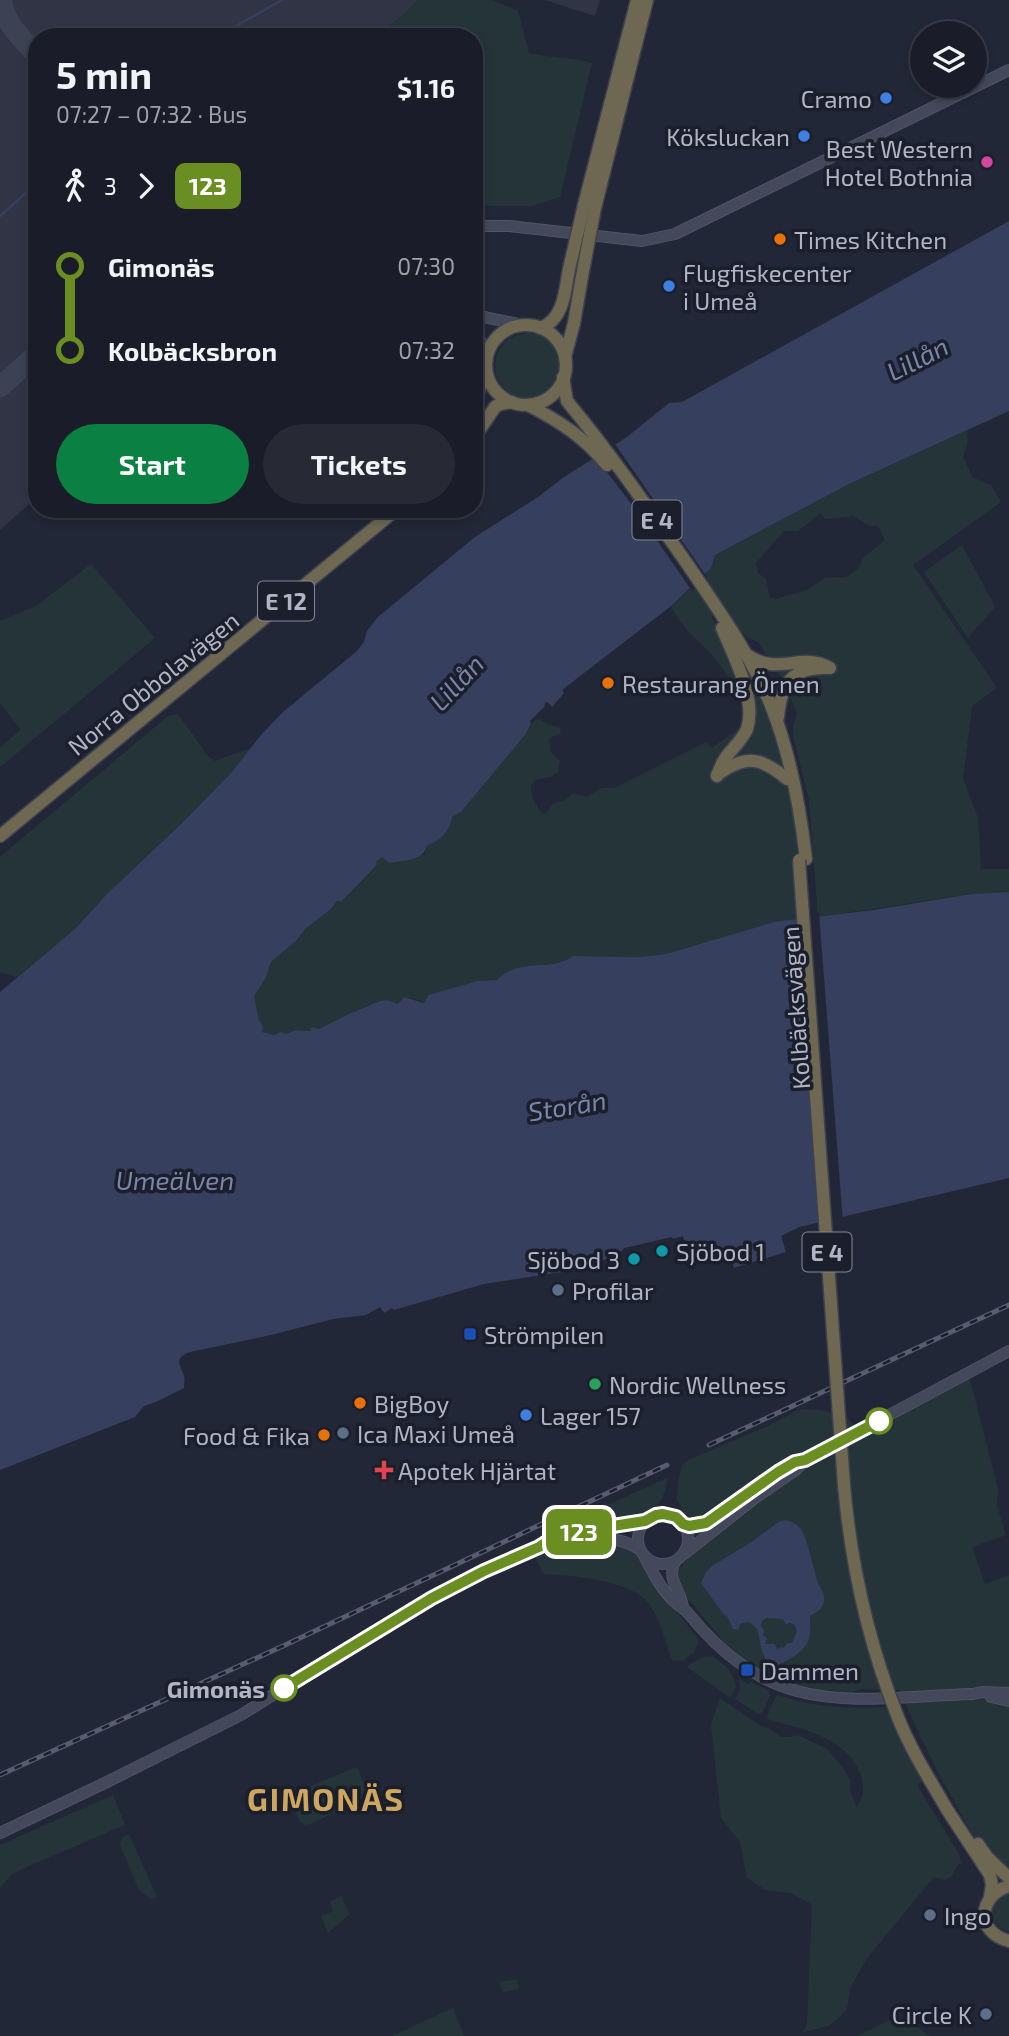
<!DOCTYPE html>
<meta charset="utf-8">
<style>
body{margin:0;font-family:"Exo 2",sans-serif;background:#272a35;color:#f1f3f6;height:100vh;display:flex;flex-direction:column;font-size:26px;white-space:nowrap}
*{box-sizing:border-box;margin:0}
p{font-size:23px;color:#9fa2a8}
.icon{flex:none;width:38px;height:38px;fill:none;stroke:currentColor;stroke-width:2;stroke-linecap:round;stroke-linejoin:round}
.map{position:relative;flex:1;overflow:hidden}
.side{position:absolute;left:28px;top:28px;width:455px;height:490px;display:flex;flex-direction:column;background:#1a1d29;border-radius:28px;box-shadow:0 4px 10px #0003,0 0 0 2px #383b46}
.side>*{flex:none}
.badge{padding:0 14px;border-radius:10px;font-size:24px;line-height:46px}
.tools{position:absolute;left:910px;top:21px;display:grid;gap:14px}
.tools a{display:grid;place-items:center;width:77px;height:77px;border-radius:50%;background:#1a1d29;box-shadow:0 4px 10px #0003,0 0 0 2px #383b46;font-size:35px}
.map>.badge{position:absolute;translate:-50% -50%;box-shadow:0 0 0 4px #fff}
.legs{display:flex;align-items:center;gap:10px;height:77px;padding:0 28px;font-size:23px}
.legs p{margin-inline-start:auto}
.headline{display:flex;align-items:center;justify-content:space-between;height:119px;padding:0 28px}
h1{font-size:38px;font-weight:700;line-height:52px}
.primary-button{display:flex;gap:14px;margin-top:auto;padding:14px 28px}
.primary-button a{flex:1;height:80px;border-radius:42px;background:#0b8043;color:#fff;font-size:28px;font-weight:700;line-height:80px;text-align:center}
.primary-button a+a{background:#272a35;color:#f1f3f6}
ul{padding:0 28px;list-style:none}
li{display:flex;align-items:center;gap:24px;height:84px;font-size:26px}
li i{display:grid;place-items:center;width:10px;height:100%;margin:0 9px;background:currentColor}
li i::after{content:'';width:18px;height:18px;margin:-9px;border:5px solid;border-radius:50%;background:#1a1d29}
li p{margin-inline-start:auto}
li:first-child i{background:linear-gradient(#0000 50%,currentColor 0)}
li:last-child i{background:linear-gradient(currentColor 50%,#0000 0)}
.map>svg:first-child{display:block}
.airport{fill:#303445}
.green{fill:#253439;fill-rule:evenodd}
.water{fill:#363f5e;fill-rule:evenodd}
.pier{fill:#222737}
.lines{fill:none;stroke-linecap:round;stroke-linejoin:round}
.stream{stroke:#363f5e;stroke-width:2.5}
.taxiway{stroke:#3c4253;stroke-width:21}
.secondary-casing{stroke:#505463;stroke-width:12}
.highway-casing{stroke:#3d414f;stroke-width:15}
.secondary{stroke:#43485b;stroke-width:10}
.highway{stroke:#6e6853;stroke-width:12}
.rail-casing{stroke:#575c6f;stroke-width:5}
.rail{stroke:#1b1f2c;stroke-width:2.5;stroke-dasharray:8;stroke-linecap:butt}
.highway-bridge-casing{stroke:#3d414f;stroke-width:15;stroke-linecap:butt}
.highway-bridge{stroke:#6e6853;stroke-width:12}
.line-1-casing{stroke:#fff;stroke-width:16}
.line-1{stroke:#6b8e23;stroke-width:10}
.shop-dot{fill:#3f7fe0;stroke:#1b1f2c;stroke-width:2.5}
.hotel-dot{fill:#d1479c;stroke:#1b1f2c;stroke-width:2.5}
.food-dot{fill:#e8710a;stroke:#1b1f2c;stroke-width:2.5}
.culture-dot{fill:#0f9aa8;stroke:#1b1f2c;stroke-width:2.5}
.service-dot{fill:#5c6f8a;stroke:#1b1f2c;stroke-width:2.5}
.transit-dot{fill:#1a4fb4;stroke:#1b1f2c;stroke-width:2.5}
.leisure-dot{fill:#2e9e5b;stroke:#1b1f2c;stroke-width:2.5}
.stop-1-dot{fill:#fff;stroke:#6b8e23;stroke-width:3.5}
.health-dot{fill:#e0444e;stroke:#1b1f2c;stroke-width:2.5}
.labels{text-anchor:middle;dominant-baseline:central;stroke-width:7;stroke-linejoin:round;paint-order:stroke}
.shield{fill:#1b1f2c;stroke:#838796;stroke-width:2}
.shield-label{font-size:23px;font-weight:bold;fill:#b0b4c4}
.poi-label{font-size:24px;fill:#b0b4c4;stroke:#1b1f2c;text-anchor:start}
.street-label{font-size:24px;fill:#b0b4c4;stroke:#1b1f2c}
.stop-label{font-size:24px;font-weight:bold;fill:#b0b4c4;stroke:#1b1f2c;text-anchor:end}
.water-label{font-size:26px;font-style:italic;fill:#7985ab;stroke:#1b1f2c}
.district-label{font-size:32px;font-weight:bold;letter-spacing:2px;fill:#cea661;stroke:#1b1f2c}
</style>
<div class="map">
<svg width="1009" height="2036" viewBox="0 0 1009 2036">
<rect width="100%" height="100%" fill="#222737"/>
<g class="airport">
<path d="M0,0H419L378,37H37V497L0,530Z"/>
<path d="M545,0H600L595,16Z"/>
</g>
<g class="green">
<path d="M419,0H492L518,11L529,53C550,58 571,57 592,63L560,197L532,206H474V37H378Z"/>
<circle cx="528" cy="366" r="33"/>
<path d="M968,430L967,446L963,456L972,477L992,486L1001,502L913,565L997,688L972,706L963,778L978,818L981,869H1009V892L972,894L818,917L809,800L793,736V727L797,713L781,677L758,642L747,637L737,628L703,576L711,568L715,555L849,484ZM821,513L825,519L853,516L870,526H878L885,540L863,558L858,569L846,577L825,578L807,590L775,599L770,598L766,579L758,573L756,563L784,531H798Z"/>
<path d="M962,545L995,607L968,638L924,572Z"/>
<path d="M91,564L155,638L0,767V747L21,730L0,703V621L36,606Z"/>
<path d="M698,581L720,611L711,617C726,640 743,662 755,686C791,758 796,839 809,917L757,927L666,954L638,957L573,956C550,973 520,956 497,980C472,978 446,993 424,1003L419,1000L404,997L398,1004L387,1000L380,1001L349,1014L319,1029L310,1031L296,1030L286,1034L279,1032L274,1035L262,1032L263,1026L259,1020L254,996L271,962L296,941L305,929L330,910L337,901H342L377,866L375,862L382,856L389,863L425,854L427,846C440,840 451,832 452,817L461,812L525,735L535,720L539,719L549,725L559,727L561,730L560,734L551,737L549,740L550,751L560,761L558,772L551,777L535,780L530,786L533,799L541,813H547L553,803L564,801L573,793L586,797L602,788H614L706,742L712,748L742,726C748,701 726,671 710,653C702,644 693,638 686,629C680,622 675,614 671,606Z"/>
<path d="M178,714L208,756L215,761L251,748L231,773L184,821L106,895L76,928L17,977L0,972V857L168,716Z"/>
<path d="M968,1372L998,1489L997,1506L1006,1535L972,1547L985,1584L1009,1575V1883L998,1879C963,1817 926,1756 900,1690L861,1689L852,1692L821,1690L793,1684L772,1676L747,1662L725,1643L683,1593L679,1582V1570L687,1559L686,1518L677,1499L678,1482L682,1466L686,1461L768,1426L800,1409L820,1410L846,1417L860,1431Z"/>
<path d="M667,1478C667,1491 661,1503 651,1512L569,1528L538,1537Z"/>
<path d="M587,1545H617L627,1548L637,1555L650,1578L697,1637L698,1644L694,1652L683,1661L672,1660C665,1642 661,1621 650,1605C635,1581 571,1575 544,1574L535,1558L557,1549Z"/>
<path d="M706,1656L714,1657L730,1670L729,1672L732,1674L736,1686L732,1696L729,1697L687,1667L690,1664Z"/>
<path d="M739,1678L748,1684L750,1682L766,1689L771,1694L763,1712L758,1714L735,1699L740,1690Z"/>
<path d="M777,1695C816,1708 849,1709 890,1707L925,1780L917,1785L959,1854L961,1864H958L952,1876L944,1880L934,1877L868,1957L850,1988L847,2010L829,2026L803,2032L807,2023L812,1905L791,1893L765,1890L747,1878L740,1842L721,1818L711,1725L720,1698L761,1726L770,1729L781,1737H791L798,1735L827,1749L843,1768L850,1780V1791L857,1807C864,1797 864,1788 861,1776C848,1737 802,1729 767,1719L770,1708Z"/>
<path d="M354,1768L358,1769L369,1796L367,1798L310,1824L306,1825L300,1822L291,1798L294,1793Z"/>
<path d="M113,1795L125,1825L22,1869L11,1875L0,1888V1845Z"/>
<path d="M129,1834L157,1897L151,1899L139,1890L120,1845L121,1838Z"/>
<path d="M1009,1893V1932C985,1924 988,1902 1009,1893Z"/>
<path d="M341,1896L350,1914L328,1933L321,1916L333,1911L330,1902Z"/>
<path d="M517,1979L519,1989L503,1992L499,1982Z"/>
<path d="M453,2008L464,2036H392Z"/>
<path d="M898,2019H907L929,2036H857L890,2020Z"/>
</g>
<g class="water">
<path d="M1009,221V411L849,484L715,555L711,568L671,606L562,690L564,693L552,707L549,703L545,702V706L530,721L531,724L525,735L461,812L452,817C451,831 440,840 427,846C422,862 404,860 389,863L382,857L376,862L377,865L342,901H337L330,910L305,929L296,941L271,962L265,979L254,996L259,1020L263,1026L262,1032L274,1035L280,1032L286,1034L296,1030L310,1031L312,1027L319,1029L349,1014L380,1001L387,1000L398,1004L404,997L424,1003L429,995L477,981L497,980C520,956 550,973 573,956L638,957L666,954L774,922L873,910L972,894L1009,892V1178L799,1227L781,1236L786,1252L734,1268L729,1251L699,1261L685,1252L686,1247L683,1236L673,1239L672,1237L624,1248L622,1251L612,1254V1256L588,1268L484,1284L394,1310L392,1308L384,1313L380,1307L366,1315L333,1319L271,1335L190,1352C173,1358 180,1364 184,1376C185,1380 184,1384 184,1388L156,1402L144,1406L135,1417L0,1470V992L76,928L106,895L184,821L231,773L261,735L283,712L357,651L364,642L367,631L378,617L475,537L538,497L564,477L627,437L669,403L682,402Z"/>
<path d="M785,1520C791,1521 796,1524 800,1528C808,1538 813,1570 819,1585C822,1590 825,1595 824,1600C824,1608 816,1613 810,1616C810,1623 811,1630 809,1639C805,1652 786,1662 773,1667C761,1660 761,1642 757,1629L751,1623L746,1622L740,1624L738,1630L733,1629L727,1616L724,1615L701,1583L706,1572L712,1566L753,1541L780,1521ZM766,1618L783,1619L786,1625L789,1623L794,1624C799,1632 795,1635 792,1643H787L784,1648L781,1647L777,1649L775,1644H765L767,1638L763,1635L764,1630L761,1626L762,1621Z"/>
</g>
<g class="pier">
<path d="M613,441L707,577L692,591L633,506L593,454Z"/>
<path d="M809,913H819L843,1222L823,1226Z"/>
</g>
<g class="lines">
<g class="stream">
<path d="M217,37L282,0"/>
<path d="M0,216L37,183"/>
</g>
<g class="taxiway">
<path d="M2,0C3,23 22,38 37,55"/>
<path d="M0,387L37,354"/>
</g>
<g class="secondary-casing">
<g id="secondary">
<path d="M474,226H509L642,241L675,234L1009,70"/>
<path d="M474,315L523,325"/>
<path d="M474,335L483,344L487,356"/>
<circle cx="663" cy="1539" r="25"/>
<path d="M683,1524L694,1526L706,1523C737,1504 769,1468 805,1460L1009,1351"/>
<path d="M545,1547C578,1544 608,1529 639,1549"/>
<path d="M684,1554L755,1498L797,1469L805,1460"/>
<path d="M645,1558C653,1573 662,1591 675,1602C679,1606 683,1608 687,1612C776,1721 848,1698 973,1694L982,1692L1009,1693"/>
<path d="M675,1562C666,1580 681,1590 683,1607"/>
<path d="M991,1697L1009,1701"/>
<path d="M0,1833L107,1782L241,1715L380,1628L432,1598L484,1571L539,1547L550,1540L587,1530L645,1521"/>
</g>
</g>
<g class="highway-casing">
<g id="highway">
<path d="M584,205L637,0"/>
<path d="M595,208L647,0"/>
<circle cx="526" cy="365" r="40"/>
<path d="M540,328C564,320 565,291 569,269"/>
<path d="M565,357L574,323L583,271"/>
<path d="M563,377L567,401L571,406C613,457 650,511 688,565C719,611 752,656 772,708C791,757 800,806 806,859"/>
<path d="M474,403L486,371"/>
<path d="M528,405C559,421 584,437 607,465"/>
<path d="M474,438L495,407L500,404L512,402"/>
<path d="M747,655C779,677 801,651 830,668"/>
<path d="M778,717C781,685 791,667 826,668"/>
<path d="M717,775C746,754 761,757 787,779"/>
<path d="M717,776C719,771 721,765 724,760C731,749 742,741 747,729C757,699 733,655 722,628"/>
<path d="M0,836L397,509"/>
<path d="M948,1811L990,1875L992,1885L990,1897"/>
<path d="M978,1844L987,1857L1009,1878"/>
<path d="M1009,1886C977,1896 976,1933 1009,1941"/>
</g>
</g>
<use href="#secondary" class="secondary"/>
<use href="#highway" class="highway"/>
<g class="rail-casing">
<g id="rail">
<path d="M709,1445L1009,1305"/>
<path d="M0,1775L283,1646L667,1465"/>
</g>
</g>
<use href="#rail" class="rail"/>
<g class="highway-bridge-casing">
<g id="highway-bridge">
<path d="M569,269L584,205"/>
<path d="M583,271L595,208"/>
<path d="M799,860L844,1485C851,1565 868,1641 897,1715C910,1749 930,1780 948,1811"/>
</g>
</g>
<use href="#highway-bridge" class="highway-bridge"/>
</g>
<g class="lines">
<g class="line-1-casing">
<path id="line-1" d="M284,1688L432,1598L484,1571L539,1547L550,1540L587,1530L645,1521L656,1515L663,1514L676,1517L683,1524L689,1526L706,1523L778,1472L795,1462L805,1460L879,1421"/>
</g>
<use href="#line-1" class="line-1"/>
</g>
<g class="shop-dot">
<circle cx="886" cy="98" r="7"/>
<circle cx="804" cy="136" r="7"/>
<circle cx="669" cy="286" r="7"/>
<circle cx="526" cy="1415" r="7"/>
</g>
<circle class="hotel-dot" cx="987" cy="162" r="7"/>
<g class="food-dot">
<circle cx="780" cy="239" r="7"/>
<circle cx="608" cy="683" r="7"/>
<circle cx="360" cy="1403" r="7"/>
<circle cx="324" cy="1435" r="7"/>
</g>
<g class="culture-dot">
<circle cx="662" cy="1251" r="7"/>
<circle cx="634" cy="1259" r="7"/>
</g>
<g class="service-dot">
<circle cx="558" cy="1290" r="7"/>
<circle cx="343" cy="1433" r="7"/>
<circle cx="930" cy="1915" r="7"/>
<circle cx="986" cy="2014" r="7"/>
</g>
<g class="transit-dot">
<rect x="463" y="1327" width="14" height="14" rx="3.5"/>
<rect x="740" y="1663" width="14" height="14" rx="3.5"/>
</g>
<circle class="leisure-dot" cx="595" cy="1384" r="7"/>
<g class="stop-1-dot">
<circle cx="879" cy="1421" r="12"/>
<circle cx="284" cy="1688" r="12"/>
</g>
<path class="health-dot" d="M380.5 1459.5h7v7h7v7h-7v7h-7v-7h-7v-7h7z"/>
<g class="labels">
<g class="shield">
<rect x="632.5" y="500.5" width="49" height="39" rx="5"/>
<rect x="258" y="581.5" width="56" height="39" rx="5"/>
<rect x="802.5" y="1232.5" width="49" height="39" rx="5"/>
</g>
<g class="shield-label">
<text x="657" y="520">E 4</text>
<text x="286" y="601">E 12</text>
<text x="827" y="1252">E 4</text>
</g>
<g class="poi-label">
<text x="872" y="98" text-anchor="end">Cramo</text>
<text x="790" y="136" text-anchor="end">Köksluckan</text>
<text x="973" y="148" text-anchor="end">Best Western<tspan x="973" dy="28">Hotel Bothnia</tspan></text>
<text x="794" y="239">Times Kitchen</text>
<text x="683" y="272">Flugfiskecenter<tspan x="683" dy="28">i Umeå</tspan></text>
<text x="622" y="683">Restaurang Örnen</text>
<text x="676" y="1251">Sjöbod 1</text>
<text x="620" y="1259" text-anchor="end">Sjöbod 3</text>
<text x="572" y="1290">Profilar</text>
<text x="484" y="1334">Strömpilen</text>
<text x="609" y="1384">Nordic Wellness</text>
<text x="374" y="1403">BigBoy</text>
<text x="540" y="1415">Lager 157</text>
<text x="357" y="1433">Ica Maxi Umeå</text>
<text x="310" y="1435" text-anchor="end">Food &amp; Fika</text>
<text x="398" y="1470">Apotek Hjärtat</text>
<text x="761" y="1670">Dammen</text>
<text x="944" y="1915">Ingo</text>
<text x="972" y="2014" text-anchor="end">Circle K</text>
</g>
<g class="street-label">
<text transform="translate(153 683) rotate(-39)">Norra Obbolavägen</text>
<text transform="translate(795 1008) rotate(-94)">Kolbäcksvägen</text>
</g>
<g class="stop-label">
<text x="265" y="1688">Gimonäs</text>
</g>
<g class="water-label">
<text transform="translate(917 358) rotate(-27)">Lillån</text>
<text transform="translate(456 682) rotate(-47)">Lillån</text>
<text transform="translate(567 1105) rotate(-9)">Storån</text>
<text x="175" y="1179">Umeälven</text>
</g>
<g class="district-label">
<text x="326" y="1798">GIMONÄS</text>
</g>
</g>
</svg>
<div class="tools">
<a><svg class="icon" aria-label="layers" viewBox="0 0 24 24"><path d="M12 4l9 5-9 5-9-5zM3 14l9 5 9-5"/></svg></a>
</div>
<b class="badge" style="left:579px;top:1532px;background:#6b8e23;color:#fff">123</b>
<section class="side">
<div class="headline"><div><h1>5 min</h1><p>07:27 – 07:32 · Bus</p></div><b>$1.16</b></div>
<div class="legs"><svg class="icon" aria-label="walk" viewBox="0 0 24 24"><circle cx="13" cy="4" r="2"/><path d="M13 8l-2 6 4 7M11 14l-3 7M7 12l3-4h3l4 4"/></svg>3<svg class="icon" aria-label="forward" viewBox="0 0 24 24"><path d="M9 5l7 7-7 7"/></svg><b class="badge" style="background:#6b8e23;color:#fff">123</b></div>
<ul>
<li><i style="color:#6b8e23"></i><b>Gimonäs</b><p>07:30</p></li>
<li><i style="color:#6b8e23"></i><b>Kolbäcksbron</b><p>07:32</p></li>
</ul>
<div class="primary-button"><a>Start</a><a>Tickets</a></div>
</section>
</div>
